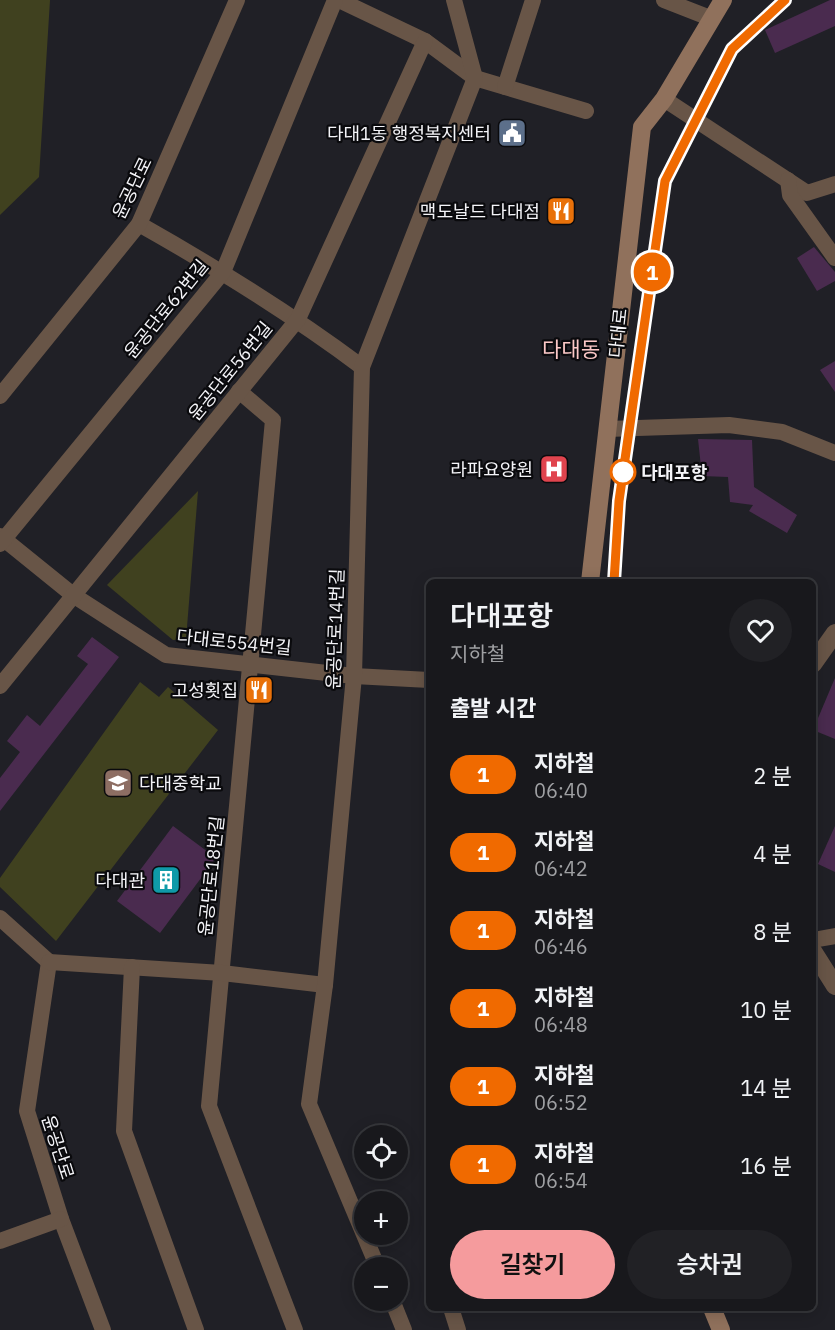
<!DOCTYPE html>
<html lang="ko">
<meta charset="utf-8">
<style>
body{margin:0;font-family:"IBM Plex Sans","Noto Sans KR",sans-serif;background:#212125;color:#f1f3f6;height:100vh;display:flex;flex-direction:column;font-size:22px;white-space:nowrap}
*{box-sizing:border-box;margin:0}
p{font-size:20px;color:#9fa0a3}
.icon{flex:none;width:33px;height:33px;fill:none;stroke:currentColor;stroke-width:2;stroke-linecap:round;stroke-linejoin:round}
.map{position:relative;flex:1;overflow:hidden}
.side{position:absolute;left:426px;top:579px;width:390px;height:732px;display:flex;flex-direction:column;background:#18181c;border-radius:9px;box-shadow:0 3px 15px #0003,0 0 0 2px #36373b}
.side>*{flex:none}
.badge{padding:0 12px;border-radius:20px;font-size:21px;line-height:39px}
.buttons{position:absolute;left:354px;top:1125px;display:grid;gap:12px}
.buttons a{display:grid;place-items:center;width:54px;height:54px;border-radius:50%;background:#18181c;box-shadow:0 3px 15px #0003,0 0 0 2px #36373b;font-size:30px}
.map>.badge{position:absolute;translate:-50% -50%;box-shadow:0 0 0 3px #fff}
h2{padding:0 24px;font-size:22px;line-height:54px}
.round{display:grid;place-items:center;flex:none;width:63px;height:63px;border-radius:32px;background:#212125}
.headline{display:flex;align-items:center;justify-content:space-between;height:102px;padding:0 24px}
h1{font-size:28px;font-weight:600;line-height:45px}
.cta{display:flex;gap:12px;margin-top:auto;padding:12px 24px}
.cta a{flex:1;height:69px;border-radius:36px;background:#f59b9d;color:#111;font-size:24px;font-weight:600;line-height:69px;text-align:center}
.cta a+a{background:#212125;color:#f1f3f6}
ul{padding:0;list-style:none}
li{display:flex;align-items:center;gap:18px;height:78px;padding:0 24px}
li div{flex:1}
li b{display:block;font-size:22px}
li em{font-style:normal}
li .badge{min-width:66px;font-weight:700;text-align:center}
.map>svg:first-child{display:block}
.green{fill:#40411f}
.building{fill:#4a2b4f}
.lines{fill:none;stroke-linecap:round;stroke-linejoin:round}
.minor{stroke:#685547;stroke-width:16}
.tertiary{stroke:#685547;stroke-width:18}
.secondary{stroke:#90715c;stroke-width:18}
.line-casing{stroke:#fff;stroke-width:14}
.line{stroke:#f06a00;stroke-width:9}
.stop-dot{fill:#fff;stroke:#f06a00;stroke-width:3}
.labels{text-anchor:middle;dominant-baseline:central;stroke-width:4.5;stroke-linejoin:round;paint-order:stroke}
.poi-label{font-size:18px;fill:#f4f4f8;stroke:#0a0a0d;text-anchor:end}
.street-label{font-size:18px;fill:#f4f4f8;stroke:#0a0a0d}
.stop-label{font-size:18px;font-weight:bold;fill:#f4f4f8;stroke:#0a0a0d;text-anchor:start}
.quarter-label{font-size:21px;fill:#fcc8c7;stroke:#0a0a0d}
</style>
<div class="map">
<svg width="835" height="1330" viewBox="0 0 835 1330">
<rect width="100%" height="100%" fill="#202026"/>
<g class="green">
<path d="M0,0H50L39,177L0,215Z"/>
<path d="M198,491L186,639L173,640L107,585Z"/>
<path d="M140,682L159,697L168,687L218,730L56,941L0,887V878Z"/>
</g>
<g class="building">
<path d="M830,0H835V26L775,53L765,30Z"/>
<path d="M814,247L835,272V281L817,291L797,258Z"/>
<path d="M835,361V392L820,370Z"/>
<path d="M698,439L752,440L754,487L797,515L787,533L749,511L753,505L730,502L728,477L702,476Z"/>
<path d="M92,637L119,657L0,811V778L20,752L7,741L27,715L40,726L88,664L77,656Z"/>
<path d="M835,678V739L813,730Z"/>
<path d="M173,826L216,858L160,933L117,901Z"/>
<path d="M835,826V872L818,864Z"/>
</g>
<g class="lines">
<g class="minor">
<path d="M339,0L425,41L475,78L586,111"/>
<path d="M664,0L710,18"/>
<path d="M505,87L533,0"/>
<path d="M664,99L807,193L835,184"/>
<path d="M788,180L790,195L835,258"/>
<path d="M139,224C217,268 291,314 362,367"/>
<path d="M239,391L273,420L209,1106L295,1330"/>
<path d="M0,396L139,224L237,0"/>
<path d="M607,429L729,425L782,432L835,453"/>
<path d="M0,536L73,595L166,655L354,676L429,680"/>
<path d="M0,544L223,272L335,0"/>
<path d="M0,686L298,319L425,41"/>
<path d="M0,918L49,962"/>
<path d="M813,940L835,936"/>
<path d="M49,962L27,1111L61,1219L103,1330"/>
<path d="M49,962L222,973L325,985"/>
<path d="M132,967L124,1131L196,1330"/>
<path d="M0,1241L61,1219"/>
<path d="M378,1268L309,1104L325,985L354,676L362,367L475,78L454,0"/>
<path d="M392,1300L404,1330"/>
<path d="M451,1308L458,1330"/>
</g>
<g class="tertiary">
<path d="M813,664L835,633"/>
<path d="M813,951L835,986"/>
</g>
<g class="secondary">
<path d="M590,582L642,127L664,99L723,0"/>
<path d="M712,1308L721,1330"/>
</g>
</g>
<g class="lines">
<g class="line-casing">
<path id="line" d="M614,582L619,501L665,181L732,49L785,0"/>
</g>
<use href="#line" class="line"/>
</g>
<defs>
<g id="civic-square" transform="scale(1.5)"><rect x="-9" y="-9" width="18" height="18" rx="4" fill="#5c6f8a" stroke="#0a0a0d"/><path d="M-.6-6.5H3V-4.5H.6V-3L4-1V1h2V6H-6V1h2V-1L-.6-3ZM-1.2 2.5V6h2.4V2.5Z" fill="#fff"/></g>
<g id="restaurant-square" transform="scale(1.5)"><rect x="-9" y="-9" width="18" height="18" rx="4" fill="#e8710a" stroke="#0a0a0d"/><path d="M-5-6h1v4h1v-4h1v4h1v-4h1v5L-1.5 .5V6h-2V.5L-5-1ZM5-6V6H3V1.5H1.5Q1.5-4 5-6Z" fill="#fff"/></g>
<g id="hospital-square" transform="scale(1.5)"><rect x="-9" y="-9" width="18" height="18" rx="4" fill="#e0444e" stroke="#0a0a0d"/><path d="M-5-5h3v3.5h4V-5h3V5h-3V1.5h-4V5h-3Z" fill="#fff"/></g>
<g id="school-square" transform="scale(1.5)"><rect x="-9" y="-9" width="18" height="18" rx="4" fill="#8d6e63" stroke="#0a0a0d"/><path d="M0-5L7-2L0 1L-7-2ZM-4 1L0 2.5L4 1V4Q0 6-4 4Z" fill="#fff"/></g>
<g id="building-square" transform="scale(1.5)"><rect x="-9" y="-9" width="18" height="18" rx="4" fill="#0f9aa8" stroke="#0a0a0d"/><path d="M-4-6H4V6H1V3H-1V6H-4ZM-2.5-4.3h1.7v1.8h-1.7ZM.8-4.3h1.7v1.8H.8ZM-2.5-1h1.7V.8h-1.7ZM.8-1h1.7V.8H.8Z" fill="#fff"/></g>
</defs>
<g fill-rule="evenodd">
<use href="#civic-square" x="512" y="133"/>
<use href="#restaurant-square" x="561" y="211"/>
<use href="#hospital-square" x="554" y="469"/>
<use href="#restaurant-square" x="259" y="690"/>
<use href="#school-square" x="118" y="783"/>
<use href="#building-square" x="166" y="880"/>
</g>
<circle class="stop-dot" cx="623" cy="472" r="12"/>
<g class="labels">
<g class="poi-label">
<text x="491" y="133">다대1동 행정복지센터</text>
<text x="540" y="211">맥도날드 다대점</text>
<text x="533" y="469">라파요양원</text>
<text x="238" y="690">고성횟집</text>
<text x="139" y="783" text-anchor="start">다대중학교</text>
<text x="145" y="880">다대관</text>
</g>
<g class="street-label">
<text transform="translate(132 188) rotate(-64)">윤공단로</text>
<text transform="translate(166 309) rotate(-51)">윤공단로62번길</text>
<text transform="translate(618 333) rotate(-84)">다대로</text>
<text transform="translate(230 371) rotate(-51)">윤공단로56번길</text>
<text transform="translate(335 629) rotate(-88)">윤공단로14번길</text>
<text transform="translate(234 642) rotate(6)">다대로554번길</text>
<text transform="translate(211 876) rotate(-84)">윤공단로18번길</text>
<text transform="translate(58 1147) rotate(72)">윤공단로</text>
</g>
<g class="stop-label">
<text x="641" y="472">다대포항</text>
</g>
<g class="quarter-label">
<text x="571" y="349">다대동</text>
</g>
</g>
</svg>
<div class="buttons">
<a><svg class="icon" aria-label="locate" viewBox="0 0 24 24"><circle cx="12" cy="12" r="6"/><path d="M12 2v4M12 18v4M2 12h4M18 12h4"/></svg></a>
<a>+</a>
<a>−</a>
</div>
<b class="badge" style="left:652px;top:272px;background:#f06a00;color:#fff">1</b>
<section class="side">
<div class="headline"><div><h1>다대포항</h1><p>지하철</p></div><a class="round"><svg class="icon" aria-label="heart" viewBox="0 0 24 24"><path d="M12 20l-8-8c-3-5 5-10 8-4 3-6 11-1 8 4z"/></svg></a></div>
<h2>출발 시간</h2>
<ul>
<li><span class="badge" style="background:#f06a00;color:#fff">1</span><div><b>지하철</b><p>06:40</p></div><em>2 분</em></li>
<li><span class="badge" style="background:#f06a00;color:#fff">1</span><div><b>지하철</b><p>06:42</p></div><em>4 분</em></li>
<li><span class="badge" style="background:#f06a00;color:#fff">1</span><div><b>지하철</b><p>06:46</p></div><em>8 분</em></li>
<li><span class="badge" style="background:#f06a00;color:#fff">1</span><div><b>지하철</b><p>06:48</p></div><em>10 분</em></li>
<li><span class="badge" style="background:#f06a00;color:#fff">1</span><div><b>지하철</b><p>06:52</p></div><em>14 분</em></li>
<li><span class="badge" style="background:#f06a00;color:#fff">1</span><div><b>지하철</b><p>06:54</p></div><em>16 분</em></li>
</ul>
<div class="cta"><a>길찾기</a><a>승차권</a></div>
</section>
</div>
